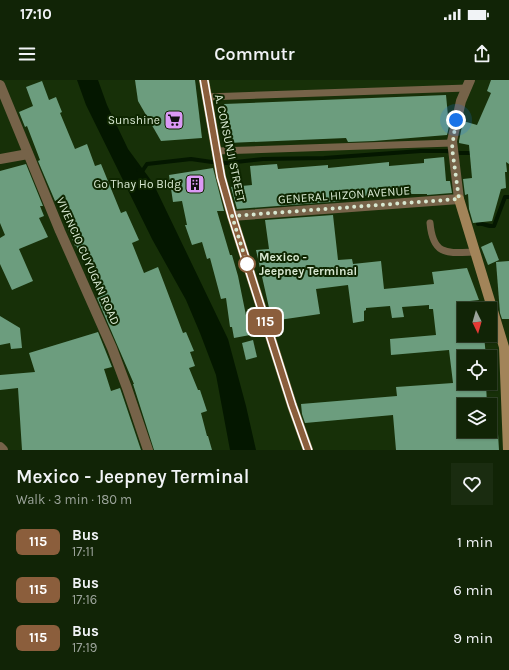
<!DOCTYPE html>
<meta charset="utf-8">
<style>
body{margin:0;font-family:Karla,sans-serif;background:#1a2c10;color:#f1f3f6;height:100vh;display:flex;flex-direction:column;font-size:15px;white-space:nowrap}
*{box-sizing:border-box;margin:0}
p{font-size:13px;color:#9ca49b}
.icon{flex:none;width:22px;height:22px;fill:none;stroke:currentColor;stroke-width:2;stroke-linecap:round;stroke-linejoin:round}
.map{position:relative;height:370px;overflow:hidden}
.panel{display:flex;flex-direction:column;background:#112406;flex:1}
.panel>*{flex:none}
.badge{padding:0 8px;border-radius:6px;font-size:14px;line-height:26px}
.needle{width:26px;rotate:175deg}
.fabs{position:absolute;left:457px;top:222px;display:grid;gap:8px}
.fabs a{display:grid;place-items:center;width:40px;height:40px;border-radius:0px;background:#112406;box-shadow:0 1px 3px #0004,0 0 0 1px #304128;font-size:20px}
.you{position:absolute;width:20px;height:20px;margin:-10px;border:3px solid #fff;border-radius:50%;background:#1a73e8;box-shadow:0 0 0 6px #1a73e833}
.map>.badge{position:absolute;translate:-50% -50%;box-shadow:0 0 0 2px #fff}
.round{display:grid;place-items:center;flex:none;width:42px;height:42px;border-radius:0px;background:#1a2c10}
.summary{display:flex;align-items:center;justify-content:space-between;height:68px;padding:0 16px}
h1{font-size:19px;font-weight:600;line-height:30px}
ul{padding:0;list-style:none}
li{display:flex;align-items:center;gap:12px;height:48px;padding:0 16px}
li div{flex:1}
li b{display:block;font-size:15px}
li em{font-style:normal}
li .badge{min-width:44px;font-weight:700;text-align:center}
.status{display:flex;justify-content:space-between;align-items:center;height:28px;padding:0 20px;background:#112406;direction:ltr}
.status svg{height:11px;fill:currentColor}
header{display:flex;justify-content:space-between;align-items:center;height:52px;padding:0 16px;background:#112406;font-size:18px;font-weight:600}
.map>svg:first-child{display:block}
.water{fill:#041700}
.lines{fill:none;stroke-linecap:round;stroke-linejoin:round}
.stream{stroke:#041700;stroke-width:4}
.building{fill:#6c9d7e}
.lane{stroke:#766349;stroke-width:7}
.street{stroke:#766349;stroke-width:10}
.secondary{stroke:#a28459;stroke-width:10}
.line-casing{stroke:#fff;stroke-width:9}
.line{stroke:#8b5e3c;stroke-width:6}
.walk{stroke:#d7e7d0;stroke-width:4;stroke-dasharray:0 7.2}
.stop-dot{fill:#fff;stroke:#8b5e3c;stroke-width:2}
.labels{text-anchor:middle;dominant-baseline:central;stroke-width:4;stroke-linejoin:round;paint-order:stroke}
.poi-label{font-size:12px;fill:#d7e7d0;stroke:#0e2600;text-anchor:end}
.street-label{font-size:12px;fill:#d7e7d0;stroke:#0e2600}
.stop-label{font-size:12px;font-weight:bold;fill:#d7e7d0;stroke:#0e2600;text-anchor:start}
</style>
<div class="status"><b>17:10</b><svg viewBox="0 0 49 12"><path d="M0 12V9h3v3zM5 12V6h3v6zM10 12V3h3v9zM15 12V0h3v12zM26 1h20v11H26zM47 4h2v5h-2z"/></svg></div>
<header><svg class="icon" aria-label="menu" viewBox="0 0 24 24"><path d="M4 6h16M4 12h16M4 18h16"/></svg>Commutr<svg class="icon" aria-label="share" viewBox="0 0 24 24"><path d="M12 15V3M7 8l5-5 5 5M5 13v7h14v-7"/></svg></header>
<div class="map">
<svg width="509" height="370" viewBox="0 0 509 370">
<rect width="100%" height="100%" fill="#173008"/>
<path class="water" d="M77,0H98L107,25L128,69L153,103L228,259L246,326L256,370H230L216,295L200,253L186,220L152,159L86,25Z"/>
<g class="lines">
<g class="stream">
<path d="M138,90H143L147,84L191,79L212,82L227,83L263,79L324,78L421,71H446L460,73H475"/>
<path d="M478,144C484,143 488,147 494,146L505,117H509"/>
</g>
</g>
<g class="building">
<path d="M135,0H195L202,58L161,61L138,21Z"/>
<path d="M491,0H509V84L506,82L507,92H505L506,108L501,109L492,141L473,143L469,129L468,114L465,115L463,99L472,98L469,65L459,63V61L463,41L477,45L491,13L487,11Z"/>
<path d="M42,1L49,20L56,17L62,32L60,33L75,69L87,64L95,86L101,84L121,133L126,131L139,160L132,163L144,193L158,187L183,253L186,252L194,271L190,272L195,286L189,288L198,310H200L207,331L201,333L207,356H208L212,370H154L133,304H134L97,218L106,214L91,179L83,182L76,165L75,166L67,146L75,142L65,117L55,121L38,81L40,80L27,46L25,47L19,32L33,26L26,7Z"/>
<path d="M446,15L448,36L451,37L447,55L374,61L348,62L346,58L228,63L224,24Z"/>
<path d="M444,77L446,101H450L452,113L427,115V114H412L376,117L375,115L350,117V120L331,122L237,129L231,107L252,105L250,86L277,84L278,89L328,85V88L389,82V86L424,83V79Z"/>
<path d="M26,84L43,126H40L44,136L39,138L48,157L19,169L33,201L12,210L0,184V158L5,155L0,143V91Z"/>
<path d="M213,88L224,131H217L230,175H232L238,196L250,255L234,258L232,247H230L226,218L221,219L210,178L207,179L202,162L192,165L185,145H187L182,121L173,122L169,95Z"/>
<path d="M333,135L338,180L352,179L353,184L381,181L384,209L434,204L432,192L467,188L479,220L470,221L471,229H464V255H484L486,277H464V303H486L487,325H464V356L498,354L499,370H396L393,335L305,343L302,334L301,324L397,316L396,307L453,303L449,270L391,275L390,259L436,255L433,229H429V225L402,227L404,237L392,238L390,226L366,228V230L364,231V241L353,243L348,205L316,209L320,234L272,241L256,170L269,169L265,140Z"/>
<path d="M492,162L499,180L488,185L481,167Z"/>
<path d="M509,181V239H502L500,233L496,182Z"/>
<path d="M0,236L20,248L22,268L11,269L10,263L0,265Z"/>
<path d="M98,252L112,287L104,289L111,311L120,308L141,370H22L18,308L0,310V295L35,292L29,273Z"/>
<path d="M253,260L257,277L246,280L242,263Z"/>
</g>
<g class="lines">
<g class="lane">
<path d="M206,17L467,8"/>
<path d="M217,71L452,63"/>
<path d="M430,143C433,176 447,173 474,172"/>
</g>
<g class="street">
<path d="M0,5L60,151L112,268L127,308L148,370"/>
<path d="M0,79L28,74"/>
<path d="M232,136L459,119L452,61L461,21L470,0"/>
<path d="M0,367L3,370"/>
</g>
<g class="secondary">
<path d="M204,0L221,97L232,136L292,325L308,370"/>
<path d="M459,119L504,267L508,370"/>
</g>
</g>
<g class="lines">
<g class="line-casing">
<path id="line" d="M204,0L221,97L232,136L292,325L308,370"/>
</g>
<use href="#line" class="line"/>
<path class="walk" d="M247,184L232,136L459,119L452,68L456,40"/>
</g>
<defs>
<g id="supermarket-square" transform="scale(1)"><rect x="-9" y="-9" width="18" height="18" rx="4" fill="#db99f5" stroke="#0e2600"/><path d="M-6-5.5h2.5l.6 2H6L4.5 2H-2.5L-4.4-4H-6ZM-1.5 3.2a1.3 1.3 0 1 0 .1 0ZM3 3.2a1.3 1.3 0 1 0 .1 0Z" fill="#111"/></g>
<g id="building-square" transform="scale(1)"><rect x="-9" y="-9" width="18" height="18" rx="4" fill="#db99f5" stroke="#0e2600"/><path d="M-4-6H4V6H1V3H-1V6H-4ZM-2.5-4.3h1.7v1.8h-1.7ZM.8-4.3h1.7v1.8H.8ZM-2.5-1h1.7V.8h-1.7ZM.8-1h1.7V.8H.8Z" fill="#111"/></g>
</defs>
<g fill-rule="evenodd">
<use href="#supermarket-square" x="174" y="40"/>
<use href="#building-square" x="195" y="104"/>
</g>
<circle class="stop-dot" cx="247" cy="184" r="8"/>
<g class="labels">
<g class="poi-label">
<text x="160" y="40">Sunshine</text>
<text x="181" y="104">Go Thay Ho Bldg</text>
</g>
<g class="street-label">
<text transform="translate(230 68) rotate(78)">A. CONSUNJI STREET</text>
<text transform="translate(344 115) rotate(-4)">GENERAL HIZON AVENUE</text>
<text transform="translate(88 181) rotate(66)">VIVENCIO CUYUGAN ROAD</text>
</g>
<g class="stop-label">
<text x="259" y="177">Mexico -<tspan x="259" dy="14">Jeepney Terminal</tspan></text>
</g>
</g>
</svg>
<div class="fabs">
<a><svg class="needle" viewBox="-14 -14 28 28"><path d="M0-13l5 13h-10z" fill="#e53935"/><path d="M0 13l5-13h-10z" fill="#9ca49b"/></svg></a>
<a><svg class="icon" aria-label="locate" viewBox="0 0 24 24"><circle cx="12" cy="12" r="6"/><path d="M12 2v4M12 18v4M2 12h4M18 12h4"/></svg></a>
<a><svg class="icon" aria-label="layers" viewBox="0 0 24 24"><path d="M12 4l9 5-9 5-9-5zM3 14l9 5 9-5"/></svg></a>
</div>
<div class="you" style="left:456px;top:40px"></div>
<b class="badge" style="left:265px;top:242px;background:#8b5e3c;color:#fff">115</b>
</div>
<section class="panel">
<div class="summary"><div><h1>Mexico - Jeepney Terminal</h1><p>Walk · 3 min · 180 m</p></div><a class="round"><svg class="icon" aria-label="heart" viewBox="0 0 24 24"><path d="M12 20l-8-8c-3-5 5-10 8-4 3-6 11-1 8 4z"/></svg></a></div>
<ul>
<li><span class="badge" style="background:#8b5e3c;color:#fff">115</span><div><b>Bus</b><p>17:11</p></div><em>1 min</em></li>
<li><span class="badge" style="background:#8b5e3c;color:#fff">115</span><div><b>Bus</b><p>17:16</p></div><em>6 min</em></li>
<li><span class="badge" style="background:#8b5e3c;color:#fff">115</span><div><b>Bus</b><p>17:19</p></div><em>9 min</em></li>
</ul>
</section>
